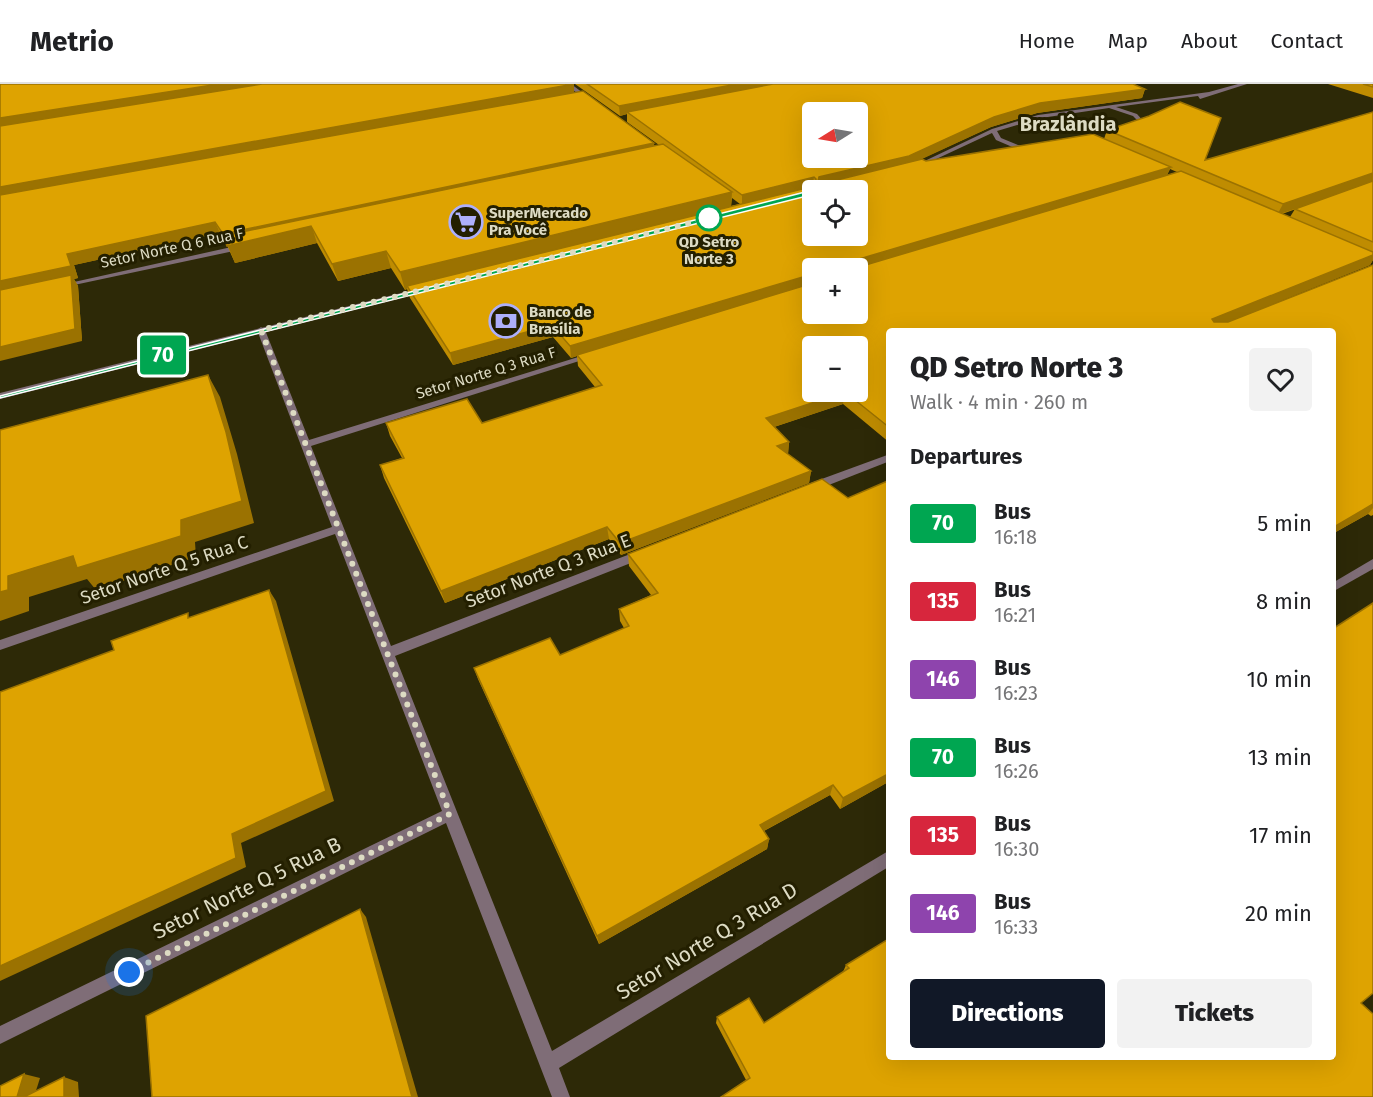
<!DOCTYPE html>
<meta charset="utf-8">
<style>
body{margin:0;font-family:"Fira Sans",sans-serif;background:#f2f2f2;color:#202124;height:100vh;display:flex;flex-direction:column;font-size:22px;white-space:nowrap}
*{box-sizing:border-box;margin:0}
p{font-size:20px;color:#757577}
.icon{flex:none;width:33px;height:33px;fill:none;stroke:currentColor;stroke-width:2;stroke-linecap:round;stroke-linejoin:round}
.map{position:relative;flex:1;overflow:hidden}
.details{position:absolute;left:886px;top:244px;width:450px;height:732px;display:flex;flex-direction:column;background:#fff;border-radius:6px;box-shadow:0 6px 24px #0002}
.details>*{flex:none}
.badge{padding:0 12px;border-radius:4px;font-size:21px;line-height:39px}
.needle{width:39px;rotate:259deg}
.controls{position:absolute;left:802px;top:18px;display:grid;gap:12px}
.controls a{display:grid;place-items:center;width:66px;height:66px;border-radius:6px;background:#fff;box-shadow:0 6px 24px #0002;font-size:30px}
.you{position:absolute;width:30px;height:30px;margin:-15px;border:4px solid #fff;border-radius:50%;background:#1a73e8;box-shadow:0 0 0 9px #1a73e833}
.map>.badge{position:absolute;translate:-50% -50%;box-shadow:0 0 0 3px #fff}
h2{padding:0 24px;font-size:22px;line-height:54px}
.round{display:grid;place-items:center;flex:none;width:63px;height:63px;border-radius:6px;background:#f2f2f2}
.overview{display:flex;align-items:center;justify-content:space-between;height:102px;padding:0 24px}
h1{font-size:28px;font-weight:800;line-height:45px}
.primary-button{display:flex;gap:12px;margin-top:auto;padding:12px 24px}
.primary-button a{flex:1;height:69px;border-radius:6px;background:#111827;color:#fff;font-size:24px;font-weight:800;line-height:69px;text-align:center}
.primary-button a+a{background:#f2f2f2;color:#202124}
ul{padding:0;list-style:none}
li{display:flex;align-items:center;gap:18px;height:78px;padding:0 24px}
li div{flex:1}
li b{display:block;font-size:22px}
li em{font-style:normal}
li .badge{min-width:66px;font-weight:700;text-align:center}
header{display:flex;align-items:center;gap:36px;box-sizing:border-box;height:84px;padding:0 30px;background:#fff;border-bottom:2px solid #e0e0e0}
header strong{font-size:28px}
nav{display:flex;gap:33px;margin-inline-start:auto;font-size:21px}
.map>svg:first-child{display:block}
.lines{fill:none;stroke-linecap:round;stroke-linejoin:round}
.minor{fill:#7f6d77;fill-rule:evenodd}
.tertiary{fill:#7f6d77;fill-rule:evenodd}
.wall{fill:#bf8c01;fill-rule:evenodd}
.shaded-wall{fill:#9b7201}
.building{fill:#dea301;stroke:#9b7201;stroke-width:1.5;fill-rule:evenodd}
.line{fill:#00a651;stroke:#fff;stroke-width:1.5}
.walk{stroke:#dddbc3;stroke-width:6;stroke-dasharray:0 10.8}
.stop-dot{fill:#fff;stroke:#00a651;stroke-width:3}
.labels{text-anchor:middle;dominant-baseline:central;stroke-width:6;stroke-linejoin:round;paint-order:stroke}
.far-poi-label{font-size:15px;font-weight:bold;fill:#dddbc3;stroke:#231f00;text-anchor:start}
.far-stop-label{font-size:15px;font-weight:bold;fill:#dddbc3;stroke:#231f00}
.far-street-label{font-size:15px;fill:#dddbc3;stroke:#231f00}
.street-label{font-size:18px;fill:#dddbc3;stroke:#231f00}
.far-district-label{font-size:20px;font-weight:bold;fill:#dddbc3;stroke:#231f00}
.near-street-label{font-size:21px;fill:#dddbc3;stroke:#231f00}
</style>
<header>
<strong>Metrio</strong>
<nav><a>Home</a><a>Map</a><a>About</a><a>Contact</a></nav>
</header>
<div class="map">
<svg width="1373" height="1013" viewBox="0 0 1373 1013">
<rect width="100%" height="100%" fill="#2d2907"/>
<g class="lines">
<g class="minor">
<path d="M565,0H571L594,17L589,18Z"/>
<path d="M245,160L249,162L248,164L60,204L56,202Z"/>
<path d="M261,243L265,246L309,356L588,270H594L595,272L311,362L391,562L638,467H646L648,470L646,473L395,572L552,967L890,766V782L559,984L570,1013H552L446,739L0,960V942L442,727L335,450L0,566V556L332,443L257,246Z"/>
<path d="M890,370V377L816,406H808L807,403L808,400Z"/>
<path d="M1373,475V485L1334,507V498Z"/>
</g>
<g class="tertiary">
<path d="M1238,0H1247L1200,15L1198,12L1116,23L1137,30L1145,39L1142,41L1133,32L1109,24L1041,34L997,47L1001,54L1018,61L1032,63V65H1017L996,56L992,49L917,84L912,83L992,45L1038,31L1209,8Z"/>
<path d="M425,203H428V207L0,315V309Z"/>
</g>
</g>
<g class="wall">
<path d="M0,0L574,8L654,59V62L659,61L627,38V30L620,32L575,0H1133L1145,5L1142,14L1037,29L991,43L921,75L926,77L1104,55L1107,46L1205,76L1373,28V176L1370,181L1227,238L1373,181V431L1371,432L1368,430L1334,449V248H890V359L843,320L774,343L789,358L788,370L811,387L809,399L621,471L609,455L445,519L384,394L380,381L402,374L390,352L386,339H482L595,303L578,282L577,272L571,274L553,253L453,281L410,214L407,205L405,206L391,184L338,197L317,159L235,179L226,159L220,149L74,181L78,194L74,195L78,202L82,257ZM1170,85L1177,88L1167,91ZM1335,111L1295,125L1290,133L1282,130ZM732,114L740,120L731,122ZM813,184L858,230H813Z"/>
<path d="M1328,0H1373V14Z"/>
<path d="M848,414L890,697L840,725L830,711L764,747L769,755L767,765L599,860L478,595L474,584L560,571L624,544L620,537L619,525L651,511L629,482L628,470Z"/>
<path d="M1373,519V909L1361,919L1373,930V1013H721L746,996L716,939L717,933L749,914L764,939L843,888L846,881L890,854V974H1334V544Z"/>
</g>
<g class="shaded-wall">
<path d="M219,0H281L0,45V34Z"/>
<path d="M574,0V10L0,115V103Z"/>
<path d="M737,0H785L627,28V30L620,32L619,22Z"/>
<path d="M1145,5L1142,14L1037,29L991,43L907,82L817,104L819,93L994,33L1040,19Z"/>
<path d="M654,59L655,69L312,143L317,159L235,179L223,150Z"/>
<path d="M1171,83L1166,93L858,186L859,175Z"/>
<path d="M1373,89V98L1277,131L1283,120Z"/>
<path d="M814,93L812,104L742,121V111Z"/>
<path d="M732,108L731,124L407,202V205L405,206L400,188Z"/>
<path d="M215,138L220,149L74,181L78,194L74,195L78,202L82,257L0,277V197L67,170Z"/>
<path d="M386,167L391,184L338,197L332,180Z"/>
<path d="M1373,171V176L1370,181L1206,247L1212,235Z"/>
<path d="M813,190L812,201L577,271V272L571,274L570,262Z"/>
<path d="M552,241L553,253L453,281L450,269Z"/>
<path d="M208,291L220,313L237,370L254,439L195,458L196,473L96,506L87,495L29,513V527L0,537V508L8,492L181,436Z"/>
<path d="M845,308L843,320L765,346L766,334Z"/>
<path d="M789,358L788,370L777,362Z"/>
<path d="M811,387L809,399L621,471L620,459Z"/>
<path d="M1373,420V424L1368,430L1334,449V443Z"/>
<path d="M607,443L609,455L445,519L441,507Z"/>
<path d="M269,506L276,517L334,717L241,759L246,783L0,897V882L232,750Z"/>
<path d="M890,689V697L840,725L843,714Z"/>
<path d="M833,701L830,711L758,750L760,741Z"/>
<path d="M769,755L767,765L599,860L597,852Z"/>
<path d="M360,825L366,833L418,1013H412Z"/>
<path d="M24,990L40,994L34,1013H17Z"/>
<path d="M64,993L78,998L79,1013H64Z"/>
</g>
<g class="building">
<path d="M0,0H219L0,34Z"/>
<path d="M262,0H574L0,103V42Z"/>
<path d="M587,0H737L619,22Z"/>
<path d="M773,0H1133L1145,5L1040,19L994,33L909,72L819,93L818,97L829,98L922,75L926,77L1093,50L1171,83L859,175V183L1181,87L1373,168V171L1212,235L1214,238H1228L1373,181V420L1334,443V248H890V344L845,308L766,334L789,358L777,362L811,387L620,459L607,443L441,507L380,381L404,374L386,339L467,315L482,339L602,301L577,271L813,199V230H858V184H813V190L570,262L552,241L450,269L407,202L815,102L816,95L814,93L742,111L627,28ZM813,28H858V74H813ZM813,106H858V152H813ZM813,262H858V308H813Z"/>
<path d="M1363,0H1373V3Z"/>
<path d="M583,7L654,59L223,150L215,138L67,170L71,182L0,197V111Z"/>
<path d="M1180,18L1221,34L1205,76L1373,28V89L1283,120L1107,46L1149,32Z"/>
<path d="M663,60L732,108L400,188L386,167L332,180L311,142L227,162L223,152Z"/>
<path d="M1373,97V158L1295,125Z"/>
<path d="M71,191L75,245L0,263V206Z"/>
<path d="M208,291L226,348L242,417L181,436V452L77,484L73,472L8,492V506L0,508V346Z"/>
<path d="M822,395L848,414L890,396V689L843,714L833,701L760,741L769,755L597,852L474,584L550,554L560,571L629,542L619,525L658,509L628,470Z"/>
<path d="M269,506L326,707L232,750L236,774L0,882V608L114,566L111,557L188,529V534Z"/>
<path d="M1373,519V909L1361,919L1373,930V1013H721L750,994L717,933L749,914L764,939L849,884L846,881L890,854V974H1334V544Z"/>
<path d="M360,825L412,1013H152L146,932Z"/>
<path d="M24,990L17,1013H0V1002Z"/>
<path d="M64,993V1013H24Z"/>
</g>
<path class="line" d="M813,106L815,110L0,314V312Z"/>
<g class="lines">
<path class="walk" d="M129,888L450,730L261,246L718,132L709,134"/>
</g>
<defs>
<g id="supermarket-ring" transform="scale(1.725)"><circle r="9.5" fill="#231f00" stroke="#adaffb" stroke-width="1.5"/><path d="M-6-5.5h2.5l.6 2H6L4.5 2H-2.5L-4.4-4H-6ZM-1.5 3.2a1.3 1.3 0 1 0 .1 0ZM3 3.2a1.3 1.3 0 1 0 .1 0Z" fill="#adaffb"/></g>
<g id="bank-ring" transform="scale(1.725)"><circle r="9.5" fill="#231f00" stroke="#adaffb" stroke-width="1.5"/><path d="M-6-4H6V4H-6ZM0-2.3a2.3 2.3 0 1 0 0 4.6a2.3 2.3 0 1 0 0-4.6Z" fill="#adaffb"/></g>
</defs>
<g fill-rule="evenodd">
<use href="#supermarket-ring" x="466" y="138"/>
<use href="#bank-ring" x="506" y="237"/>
</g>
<circle class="stop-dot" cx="709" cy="134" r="12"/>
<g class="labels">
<g class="far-poi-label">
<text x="489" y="129">SuperMercado<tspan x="489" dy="17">Pra Você</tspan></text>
<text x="529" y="228">Banco de<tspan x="529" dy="17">Brasília</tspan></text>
</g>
<g class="far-stop-label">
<text x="709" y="158">QD Setro<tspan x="709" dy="17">Norte 3</tspan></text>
</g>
<g class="far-street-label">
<text transform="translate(172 164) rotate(-12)">Setor Norte Q 6 Rua F</text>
<text transform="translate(486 289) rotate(-17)">Setor Norte Q 3 Rua F</text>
</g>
<g class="street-label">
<text transform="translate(164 486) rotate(-19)">Setor Norte Q 5 Rua C</text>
<text transform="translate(548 487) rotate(-21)">Setor Norte Q 3 Rua E</text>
</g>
<g class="far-district-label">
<text x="1068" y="40">Brazlândia</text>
</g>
<g class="near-street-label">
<text transform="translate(247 804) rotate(-26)">Setor Norte Q 5 Rua B</text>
<text transform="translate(707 857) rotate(-31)">Setor Norte Q 3 Rua D</text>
</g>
</g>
</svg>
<div class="controls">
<a><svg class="needle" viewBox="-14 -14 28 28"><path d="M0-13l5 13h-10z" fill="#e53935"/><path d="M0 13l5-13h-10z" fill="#757577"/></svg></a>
<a><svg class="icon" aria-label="locate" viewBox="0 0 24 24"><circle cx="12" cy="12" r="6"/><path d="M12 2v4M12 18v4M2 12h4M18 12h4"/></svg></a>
<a>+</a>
<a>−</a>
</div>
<div class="you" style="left:129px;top:888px"></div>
<b class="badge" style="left:163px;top:271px;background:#00a651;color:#fff">70</b>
<section class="details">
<div class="overview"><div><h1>QD Setro Norte 3</h1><p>Walk · 4 min · 260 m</p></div><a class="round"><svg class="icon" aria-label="heart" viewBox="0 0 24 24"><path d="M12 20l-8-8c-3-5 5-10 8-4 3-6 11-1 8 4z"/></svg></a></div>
<h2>Departures</h2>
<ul>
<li><span class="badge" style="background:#00a651;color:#fff">70</span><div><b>Bus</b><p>16:18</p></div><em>5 min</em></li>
<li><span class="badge" style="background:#d7263d;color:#fff">135</span><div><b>Bus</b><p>16:21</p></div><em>8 min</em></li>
<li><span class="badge" style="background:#8e44ad;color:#fff">146</span><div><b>Bus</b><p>16:23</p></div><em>10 min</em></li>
<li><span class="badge" style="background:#00a651;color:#fff">70</span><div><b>Bus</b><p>16:26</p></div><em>13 min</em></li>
<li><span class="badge" style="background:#d7263d;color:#fff">135</span><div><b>Bus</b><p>16:30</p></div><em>17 min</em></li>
<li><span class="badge" style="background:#8e44ad;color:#fff">146</span><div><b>Bus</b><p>16:33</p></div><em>20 min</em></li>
</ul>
<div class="primary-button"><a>Directions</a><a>Tickets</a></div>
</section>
</div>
